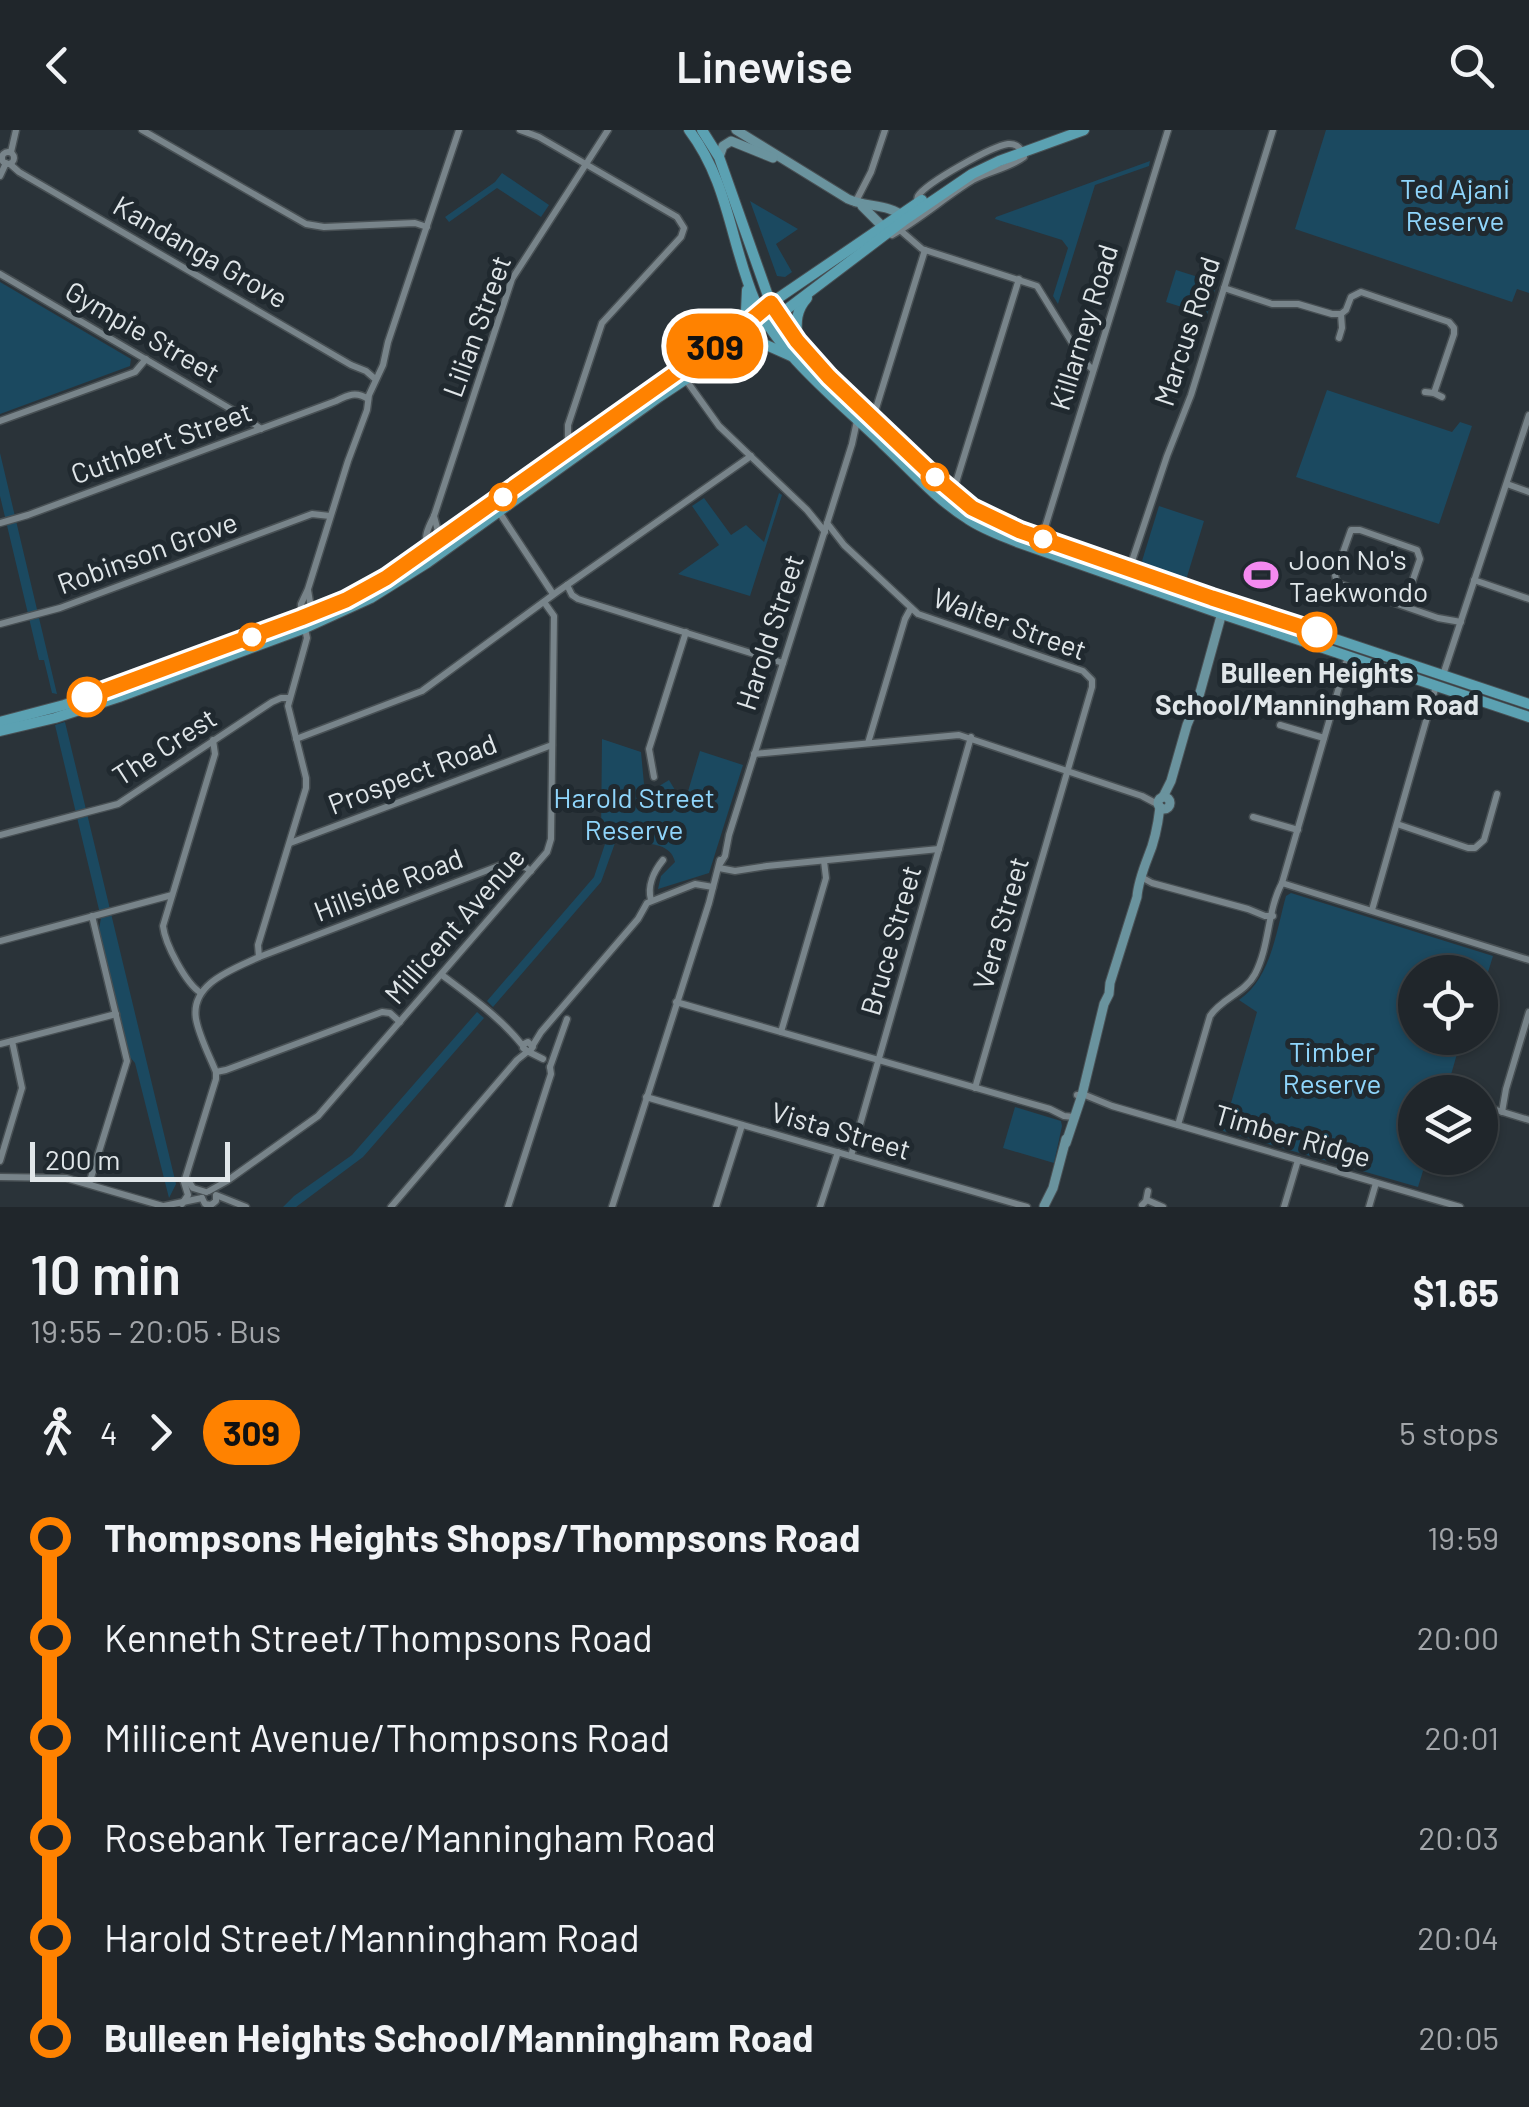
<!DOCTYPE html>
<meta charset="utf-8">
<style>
body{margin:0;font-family:Barlow,sans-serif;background:#2d3237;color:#f1f3f6;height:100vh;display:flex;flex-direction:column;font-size:38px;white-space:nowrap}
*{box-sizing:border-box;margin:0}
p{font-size:32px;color:#a2a5a9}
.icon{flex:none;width:55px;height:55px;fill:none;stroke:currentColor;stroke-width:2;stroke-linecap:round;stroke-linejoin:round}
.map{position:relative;height:1077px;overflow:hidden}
.panel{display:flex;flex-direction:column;background:#20262b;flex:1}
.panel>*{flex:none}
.badge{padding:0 20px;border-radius:32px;font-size:35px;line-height:65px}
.fabs{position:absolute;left:1398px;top:825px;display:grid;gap:20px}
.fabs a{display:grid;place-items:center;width:100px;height:100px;border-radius:50%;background:#20262b;box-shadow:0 2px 8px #0004,0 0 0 2px #3d4347;font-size:50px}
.scale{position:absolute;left:30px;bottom:25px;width:200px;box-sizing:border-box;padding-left:10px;border:5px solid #e0e6e9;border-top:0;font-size:28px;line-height:35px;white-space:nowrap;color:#e0e6e9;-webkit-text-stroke:8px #20292f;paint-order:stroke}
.map>.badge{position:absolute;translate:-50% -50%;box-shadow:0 0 0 5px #fff}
.legs{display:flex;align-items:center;gap:15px;height:110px;padding:0 30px;font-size:32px}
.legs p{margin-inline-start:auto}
.head{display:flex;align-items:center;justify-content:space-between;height:170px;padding:0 30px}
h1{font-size:55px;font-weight:600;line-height:75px}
ul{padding:0 30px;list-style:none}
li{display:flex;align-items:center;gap:35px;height:100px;font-size:38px}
li i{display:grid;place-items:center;width:15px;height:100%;margin:0 12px;background:currentColor}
li i::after{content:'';width:25px;height:25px;margin:-12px;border:8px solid;border-radius:50%;background:#20262b}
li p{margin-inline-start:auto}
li:first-child i{background:linear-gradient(#0000 50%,currentColor 0)}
li:last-child i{background:linear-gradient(currentColor 50%,#0000 0)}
header{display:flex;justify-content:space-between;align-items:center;height:130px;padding:0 30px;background:#20262b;font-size:45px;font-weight:600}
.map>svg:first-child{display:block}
.green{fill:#1b4960}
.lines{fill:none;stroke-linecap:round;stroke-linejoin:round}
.street-casing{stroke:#485054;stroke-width:9}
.secondary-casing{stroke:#485054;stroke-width:11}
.primary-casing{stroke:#485054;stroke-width:12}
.street{stroke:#78848a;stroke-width:6}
.secondary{stroke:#6a939e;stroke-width:9}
.primary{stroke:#5ba1b2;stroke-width:10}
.line-1-casing{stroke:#fff;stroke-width:22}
.line-1{stroke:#ff8200;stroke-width:15}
.stop-1-dot{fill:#fff;stroke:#ff8200;stroke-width:5}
.labels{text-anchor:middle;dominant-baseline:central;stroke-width:10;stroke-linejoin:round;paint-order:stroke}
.park-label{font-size:28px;fill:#8fd5fb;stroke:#20292f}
.street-label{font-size:28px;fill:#e0e6e9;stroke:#20292f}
.poi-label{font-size:28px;fill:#e0e6e9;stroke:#20292f;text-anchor:start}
.stop-label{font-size:28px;font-weight:bold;fill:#e0e6e9;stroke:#20292f}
</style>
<header><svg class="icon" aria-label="back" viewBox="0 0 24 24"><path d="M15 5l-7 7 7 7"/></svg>Linewise<svg class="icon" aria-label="search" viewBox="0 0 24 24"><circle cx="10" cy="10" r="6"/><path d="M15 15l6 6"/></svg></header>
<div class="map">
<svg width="1529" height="1077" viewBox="0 0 1529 1077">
<rect width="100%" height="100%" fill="#2a3339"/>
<g class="green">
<path d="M1326,0H1529V163L1517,159L1512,172L1295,99Z"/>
<path d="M1150,31L1149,36L1095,55L1058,174L1053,166L1068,118L1062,110L995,89L996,87Z"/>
<path d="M502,43L549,75L541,87L497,58L449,92L445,87L495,52Z"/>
<path d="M750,71L798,99L776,114L792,142L785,147L777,146Z"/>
<path d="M1176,140L1217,153L1207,185L1166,172Z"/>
<path d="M0,152L131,229L130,236L0,284Z"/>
<path d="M1327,260L1452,302L1460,292L1472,296L1439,394L1296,347Z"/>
<path d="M0,323L57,564L52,563L44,530H39L0,366Z"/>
<path d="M779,363L782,365L750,466L678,444L719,415L692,376L704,368L731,405L746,395L764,412Z"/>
<path d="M1159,376L1204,391L1186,450L1144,436L1142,431Z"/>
<path d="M65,592L176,1054L169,1068L135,933L130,927L99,799L101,788L55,595Z"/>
<path d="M602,609L641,622L644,654L656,658L669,650L684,675L700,621L743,635L709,743L658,759L661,746L675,732C670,708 634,714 615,713L601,752L493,877L487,871L594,747L606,711L601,709Z"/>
<path d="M1291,763L1493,826L1480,868V842H1415V908H1468L1467,911L1461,910L1446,962H1415V1028H1427L1418,1057L1223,1001L1257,882L1239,870C1271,848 1276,802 1286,766Z"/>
<path d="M477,882L484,888L363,1027L296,1077H283L294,1066L352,1025Z"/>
<path d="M1015,977L1061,991L1062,996L1054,1033L1003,1018Z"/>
</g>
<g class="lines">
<g class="street-casing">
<g id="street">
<path d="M142,0L306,94L324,97L415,93L427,97"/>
<path d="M520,0L539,7L677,87L684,98L681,107L602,193L568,295V307L573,315"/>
<circle cx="8" cy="28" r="6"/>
<path d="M11,22L16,0"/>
<path d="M10,34L19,42L351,235L366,241L374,248"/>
<path d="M0,46L6,33"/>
<path d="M855,73L871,42L885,0"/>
<path d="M900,100L922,119L1037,156L1082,229L1093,240"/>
<path d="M892,105C921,89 945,67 973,50C989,41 1010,38 1024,27C1022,19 1017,13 1008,14C992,16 926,53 918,66C917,69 917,71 916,74"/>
<path d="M0,144L246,288L261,299"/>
<path d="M1224,158L1272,174H1298L1332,184H1341L1342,198L1339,208"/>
<path d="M1341,184L1346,180L1351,167L1361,162L1449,192L1454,198V204L1434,263"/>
<path d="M686,250L719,296L807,380L825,402"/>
<path d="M1425,262L1434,263L1442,267"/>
<path d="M873,288L925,120"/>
<path d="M0,291L135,242L146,229"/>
<path d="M1507,354L1529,362"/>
<path d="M953,362L1019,149"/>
<path d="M499,382L553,464"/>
<path d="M434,386L441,413"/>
<path d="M0,393L28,385L336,271C348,265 356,261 368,269"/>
<path d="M827,393L844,415L918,484L1083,541L1092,550V557L975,958"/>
<path d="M1042,407L1168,0"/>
<path d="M429,419C422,408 429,396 434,386L512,149L608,0"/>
<path d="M1129,440L1167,326L1191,265L1273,0"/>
<path d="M1474,450L1529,469"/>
<path d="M567,455L572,465L578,469L783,533"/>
<path d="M308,460L312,484"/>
<path d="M1404,476L1420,429L1417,420L1360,400H1351L1335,445L1337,453L1438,488L1461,492"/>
<path d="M301,487V474L308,459L348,331L367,280L369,265L383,235L388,212L459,0"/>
<path d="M0,494L60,478L312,384L330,386"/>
<path d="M1443,545L1529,285"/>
<path d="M1280,595L1324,608"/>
<path d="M296,609L422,561L557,462L751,326"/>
<path d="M868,613L905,489L911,478"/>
<path d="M754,624L959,605L1142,666L1159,675"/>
<path d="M654,647L649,619L686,502"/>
<path d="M1253,687L1298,700"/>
<path d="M1397,694L1468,718H1475L1484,710L1497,664"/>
<path d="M0,705L118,674L272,572L281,568H289"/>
<path d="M290,713L552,615"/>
<path d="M720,734L725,726L729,705L852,314L857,291"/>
<path d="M719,738L735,741L767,736L939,719"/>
<path d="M1143,748L1152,753L1248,779L1265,786H1273"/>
<path d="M1282,753L1529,830"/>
<path d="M651,770C647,756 654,741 663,730"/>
<path d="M1372,780L1436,556"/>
<path d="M0,811L172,765"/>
<path d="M259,827L509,732L519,733L531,741"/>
<path d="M442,845C470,866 501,888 523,916"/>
<path d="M201,863C186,854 165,814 163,796L215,624L213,610"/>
<path d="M676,872L1050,979L1064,986L1074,987"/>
<path d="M781,902L826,748L824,731"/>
<path d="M528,912L533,917L529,922L523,918L524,914Z"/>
<path d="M0,914L116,884"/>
<path d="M533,915L541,902L638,789L647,773L695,754L713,757"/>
<path d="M529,922L543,929"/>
<path d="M550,937L567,889"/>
<path d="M216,942L226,940L382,882L390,883L400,892"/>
<path d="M1077,965H1085L1112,976L1460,1077"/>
<path d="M646,967L1027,1077"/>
<path d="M1480,975L1529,990"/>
<path d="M1502,982L1506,959L1529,882"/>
<path d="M1178,995L1210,886C1222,868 1245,863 1255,844C1270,815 1267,781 1282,753L1348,526"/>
<path d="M851,1026L971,607"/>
<path d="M0,1031L22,958L12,911"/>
<path d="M0,1047L66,1048L166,1077"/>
<path d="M189,1052L193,1058L206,1062"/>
<path d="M89,1054L127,931L92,786"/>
<path d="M209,1061L227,1051L318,986L547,722L551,709L554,486L544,472"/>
<path d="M216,1065L246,1077"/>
<path d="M202,1068L205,1074L211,1075L216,1071V1066"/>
<path d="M1147,1070L1163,1077"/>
<path d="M182,1074L188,1065L184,1052L186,1046L216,949V942C209,925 199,906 196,889C190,853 234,839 259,827L258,815L306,658V648L288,576L307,508L305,499"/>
<path d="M1142,1075L1146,1071L1148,1061"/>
<path d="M164,1076L202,1068"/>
<path d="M391,1077L517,930L527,922"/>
<path d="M508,1077L551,944L550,937"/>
<path d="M612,1077L709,773L720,730"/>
<path d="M716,1077L742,995"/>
<path d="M820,1077L838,1022"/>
<path d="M1284,1077L1298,1030"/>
<path d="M1369,1077L1376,1053"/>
</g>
</g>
<g class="secondary-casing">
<g id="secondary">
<path d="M736,0L848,69C865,77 890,74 904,87"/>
<path d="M719,27L723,16L731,11L773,28"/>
<path d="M862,76L886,100"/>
<path d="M1163,667L1171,651L1187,595L1199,566L1223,479"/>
<circle cx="1164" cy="673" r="6"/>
<path d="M1066,1013L1082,965L1104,874L1109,864L1110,853L1137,767C1138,754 1143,740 1148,727C1155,711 1158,694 1160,677"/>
<path d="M1044,1076L1053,1058L1066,1009"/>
</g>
</g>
<g class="primary-casing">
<g id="primary">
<path d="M689,0C729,53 730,112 755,171C777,223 841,273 882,313C910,339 936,369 968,389C983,399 1000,405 1017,412L1222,484L1529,587"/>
<path d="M702,0L719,27L767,163L785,194L806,222L829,247L928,341L963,371L983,384L1021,401L1212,468L1529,574"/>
<path d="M737,195L746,181L747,160"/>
<path d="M797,208C796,192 796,180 807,168"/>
<path d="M741,215L762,213L791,226"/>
<path d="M0,592L64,575L110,560L301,488L362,462L406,436L751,190L771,173L922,70"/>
<path d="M0,601L55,588L119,567L305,498L371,468L427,433L659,267L758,201L906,89L972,44L999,31L1084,0"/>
</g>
</g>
<use href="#street" class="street"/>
<use href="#secondary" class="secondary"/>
<use href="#primary" class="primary"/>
</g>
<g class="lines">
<g class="line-1-casing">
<path id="line-1" d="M87,567L301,488L346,470L386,448L751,190L771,173L797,211L829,247L928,341L972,378L1020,401L1212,468L1317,502"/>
</g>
<use href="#line-1" class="line-1"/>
</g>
<defs>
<g id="stadium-bare" transform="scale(2.7)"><path d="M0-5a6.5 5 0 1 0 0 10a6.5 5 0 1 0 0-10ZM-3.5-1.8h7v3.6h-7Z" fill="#f489f0" stroke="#20292f" stroke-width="2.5" paint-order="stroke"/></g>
</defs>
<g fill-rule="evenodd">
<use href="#stadium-bare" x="1261" y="445"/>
</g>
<g class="stop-1-dot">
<circle cx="935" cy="347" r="12"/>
<circle cx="503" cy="367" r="12"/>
<circle cx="1043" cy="409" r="12"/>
<circle cx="1317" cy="502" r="18"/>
<circle cx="252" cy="507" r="12"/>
<circle cx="87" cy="567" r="18"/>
</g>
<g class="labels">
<g class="park-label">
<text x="1455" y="58">Ted Ajani<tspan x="1455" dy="32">Reserve</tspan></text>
<text x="634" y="667">Harold Street<tspan x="634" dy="32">Reserve</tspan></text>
<text x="1332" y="921">Timber<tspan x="1332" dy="32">Reserve</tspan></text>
</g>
<g class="street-label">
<text transform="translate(201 121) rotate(30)">Kandanga Grove</text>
<text transform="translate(476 196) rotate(-70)">Lilian Street</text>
<text transform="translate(1083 197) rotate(-73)">Killarney Road</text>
<text transform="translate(143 201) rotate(30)">Gympie Street</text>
<text transform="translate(1186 201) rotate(-72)">Marcus Road</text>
<text transform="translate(161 312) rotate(-20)">Cuthbert Street</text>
<text transform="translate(147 422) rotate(-20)">Robinson Grove</text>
<text transform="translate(1010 493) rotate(20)">Walter Street</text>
<text transform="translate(769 502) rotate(-72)">Harold Street</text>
<text transform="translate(164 616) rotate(-33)">The Crest</text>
<text transform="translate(412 643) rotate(-21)">Prospect Road</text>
<text transform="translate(388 754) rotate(-21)">Hillside Road</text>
<text transform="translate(1000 793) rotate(-74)">Vera Street</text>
<text transform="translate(454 795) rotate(-49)">Millicent Avenue</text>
<text transform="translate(890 810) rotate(-74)">Bruce Street</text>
<text transform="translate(841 1000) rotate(16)">Vista Street</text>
<text transform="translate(1293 1005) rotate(16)">Timber Ridge</text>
</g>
<g class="poi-label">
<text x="1289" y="429">Joon No's<tspan x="1289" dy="32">Taekwondo</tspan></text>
</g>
<g class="stop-label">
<text x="1317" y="542">Bulleen Heights<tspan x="1317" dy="32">School/Manningham Road</tspan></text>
</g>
</g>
</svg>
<div class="fabs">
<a><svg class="icon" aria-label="locate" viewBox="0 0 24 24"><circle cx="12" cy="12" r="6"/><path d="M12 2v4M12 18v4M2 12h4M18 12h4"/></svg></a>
<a><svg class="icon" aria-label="layers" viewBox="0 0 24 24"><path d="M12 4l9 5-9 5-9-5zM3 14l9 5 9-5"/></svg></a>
</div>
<div class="scale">200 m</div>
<b class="badge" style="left:715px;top:216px;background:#ff8200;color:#111">309</b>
</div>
<section class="panel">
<div class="head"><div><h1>10 min</h1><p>19:55 – 20:05 · Bus</p></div><b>$1.65</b></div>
<div class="legs"><svg class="icon" aria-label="walk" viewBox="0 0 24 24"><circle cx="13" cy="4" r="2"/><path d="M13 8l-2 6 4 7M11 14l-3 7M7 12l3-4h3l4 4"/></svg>4<svg class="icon" aria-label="forward" viewBox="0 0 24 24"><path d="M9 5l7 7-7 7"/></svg><b class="badge" style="background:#ff8200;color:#111">309</b><p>5 stops</p></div>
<ul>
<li><i style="color:#ff8200"></i><b>Thompsons Heights Shops/Thompsons Road</b><p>19:59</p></li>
<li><i style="color:#ff8200"></i><span>Kenneth Street/Thompsons Road</span><p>20:00</p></li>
<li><i style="color:#ff8200"></i><span>Millicent Avenue/Thompsons Road</span><p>20:01</p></li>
<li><i style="color:#ff8200"></i><span>Rosebank Terrace/Manningham Road</span><p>20:03</p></li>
<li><i style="color:#ff8200"></i><span>Harold Street/Manningham Road</span><p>20:04</p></li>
<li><i style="color:#ff8200"></i><b>Bulleen Heights School/Manningham Road</b><p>20:05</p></li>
</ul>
</section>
